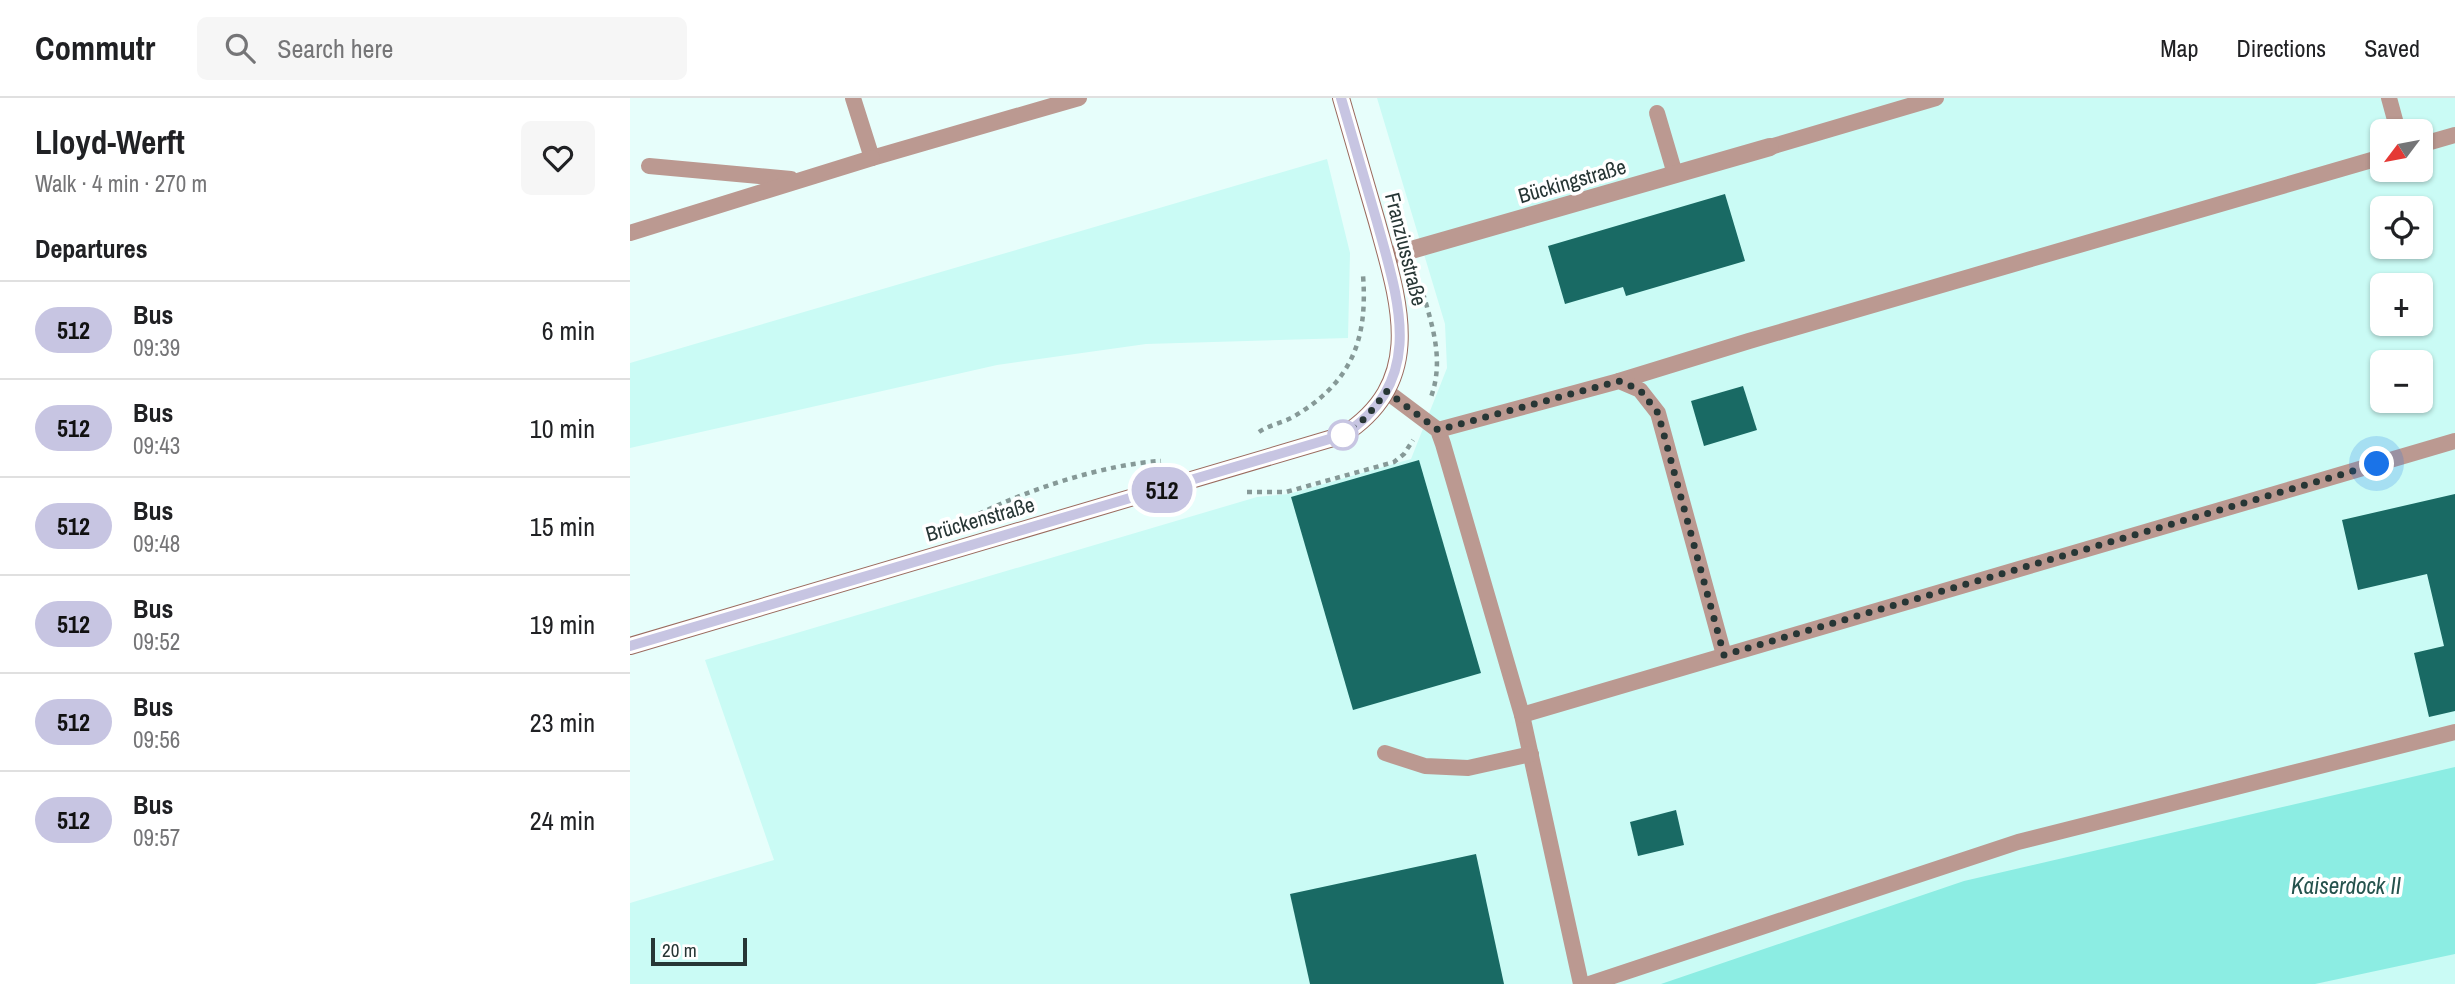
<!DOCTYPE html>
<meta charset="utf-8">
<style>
body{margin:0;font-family:"Archivo Narrow",sans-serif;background:#f6f6f6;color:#202124;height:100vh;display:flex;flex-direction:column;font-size:26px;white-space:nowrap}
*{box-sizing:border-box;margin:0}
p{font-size:23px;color:#757577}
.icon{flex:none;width:38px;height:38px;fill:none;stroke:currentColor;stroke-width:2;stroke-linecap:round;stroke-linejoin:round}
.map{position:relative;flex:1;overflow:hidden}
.panel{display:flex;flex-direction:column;background:#fff;width:630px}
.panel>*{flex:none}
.badge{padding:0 14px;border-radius:23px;font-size:24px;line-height:46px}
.needle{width:46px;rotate:238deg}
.fabs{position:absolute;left:1740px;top:21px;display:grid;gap:14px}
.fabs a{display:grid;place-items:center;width:63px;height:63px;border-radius:10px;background:#fff;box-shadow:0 2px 5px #0004;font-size:35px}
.scale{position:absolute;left:21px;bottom:18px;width:96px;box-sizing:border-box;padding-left:7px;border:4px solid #273635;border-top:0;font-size:19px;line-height:24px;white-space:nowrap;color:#273635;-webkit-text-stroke:5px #fff;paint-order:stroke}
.you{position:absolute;width:35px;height:35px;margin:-18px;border:5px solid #fff;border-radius:50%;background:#1a73e8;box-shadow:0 0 0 10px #1a73e833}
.map>.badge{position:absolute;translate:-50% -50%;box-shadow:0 0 0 4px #fff}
h2{padding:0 35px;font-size:26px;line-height:63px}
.round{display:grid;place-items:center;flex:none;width:74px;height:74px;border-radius:10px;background:#f6f6f6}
.summary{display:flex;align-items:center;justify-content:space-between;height:119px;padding:0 35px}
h1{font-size:33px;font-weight:700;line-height:52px}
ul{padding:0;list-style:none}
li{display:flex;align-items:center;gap:21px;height:98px;padding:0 35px;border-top:2px solid #e0e0e0}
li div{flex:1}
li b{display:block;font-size:26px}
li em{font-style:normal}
li .badge{min-width:77px;font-weight:700;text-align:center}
header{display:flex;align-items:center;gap:42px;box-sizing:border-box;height:98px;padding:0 35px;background:#fff;border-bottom:2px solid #e0e0e0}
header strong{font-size:33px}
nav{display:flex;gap:38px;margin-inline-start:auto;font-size:24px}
.search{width:490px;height:63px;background:#f6f6f6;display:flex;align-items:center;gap:18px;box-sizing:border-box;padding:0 24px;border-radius:10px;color:#757577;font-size:26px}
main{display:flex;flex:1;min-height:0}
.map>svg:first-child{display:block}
.built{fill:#cafbf5;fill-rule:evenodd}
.water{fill:#8cede3}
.building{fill:#196a64}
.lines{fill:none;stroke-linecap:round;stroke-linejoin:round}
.path{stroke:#869997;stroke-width:4.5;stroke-dasharray:5 5;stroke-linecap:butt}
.lane{stroke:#bb9991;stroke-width:16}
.street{stroke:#bb9991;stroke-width:18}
.secondary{stroke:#9a6b5f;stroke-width:18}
.line-casing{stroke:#fff;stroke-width:16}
.line{stroke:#c7c5e2;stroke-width:10}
.walk{stroke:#273635;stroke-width:7;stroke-dasharray:0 12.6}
.stop-dot{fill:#fff;stroke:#c7c5e2;stroke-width:3.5}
.labels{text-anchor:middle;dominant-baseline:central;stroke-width:7;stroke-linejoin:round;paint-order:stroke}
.street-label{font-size:21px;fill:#273635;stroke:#fff}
.water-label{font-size:23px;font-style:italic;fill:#25524d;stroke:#fff}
</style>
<header>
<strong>Commutr</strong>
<div class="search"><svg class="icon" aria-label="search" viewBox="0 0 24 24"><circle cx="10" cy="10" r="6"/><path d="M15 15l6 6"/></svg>Search here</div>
<nav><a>Map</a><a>Directions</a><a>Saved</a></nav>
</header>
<main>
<section class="panel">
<div class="summary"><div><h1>Lloyd-Werft</h1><p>Walk · 4 min · 270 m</p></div><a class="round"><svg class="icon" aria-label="heart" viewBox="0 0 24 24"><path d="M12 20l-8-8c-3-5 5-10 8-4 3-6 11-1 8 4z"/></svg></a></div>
<h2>Departures</h2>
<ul>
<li><span class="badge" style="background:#c7c5e2;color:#111">512</span><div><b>Bus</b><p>09:39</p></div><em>6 min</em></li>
<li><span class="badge" style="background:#c7c5e2;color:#111">512</span><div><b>Bus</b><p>09:43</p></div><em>10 min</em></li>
<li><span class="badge" style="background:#c7c5e2;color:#111">512</span><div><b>Bus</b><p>09:48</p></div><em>15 min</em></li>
<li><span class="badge" style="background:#c7c5e2;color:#111">512</span><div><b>Bus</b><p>09:52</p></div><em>19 min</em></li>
<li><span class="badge" style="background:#c7c5e2;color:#111">512</span><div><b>Bus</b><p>09:56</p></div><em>23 min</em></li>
<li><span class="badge" style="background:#c7c5e2;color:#111">512</span><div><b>Bus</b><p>09:57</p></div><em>24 min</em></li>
</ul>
</section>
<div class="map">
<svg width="1825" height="886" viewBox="0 0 1825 886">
<rect width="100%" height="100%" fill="#e7fefb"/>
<g class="built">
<path d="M747,0H1825V886H0V805L144,762L75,562L627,399L659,396L781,361L817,270L815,226ZM1752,33H1790V72H1752ZM1752,110H1790V149H1752ZM1752,187H1790V226H1752ZM1752,264H1790V303H1752Z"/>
<path d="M697,61L720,155L718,240L516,246L367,267L0,350V265Z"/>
</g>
<path class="water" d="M1825,669V856L1685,886H1031L1334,783Z"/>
<g class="building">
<path d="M1095,96L1115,163L996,198L993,189L935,206L918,148Z"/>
<path d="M1113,288L1127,332L1074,348L1061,303Z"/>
<path d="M789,362L851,575L723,612L661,399Z"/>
<path d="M1825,396V613L1799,619L1784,555L1814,548L1797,476L1728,492L1712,422Z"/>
<path d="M1046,712L1054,747L1008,758L1000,724Z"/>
<path d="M846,756L874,886H680L660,796Z"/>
</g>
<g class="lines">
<g class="path">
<path d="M793,195C803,230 814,263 801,299"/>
<path d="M629,334C639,327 652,325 663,319C721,285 738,243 733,177"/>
<path d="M617,394H656L764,364L774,356L783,342"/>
<path d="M349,416C399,391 476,366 531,363"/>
</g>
<g class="lane">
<path d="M223,0L242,60L449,0"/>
<path d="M1759,0L1768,33"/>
<path d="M1027,15L1045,76"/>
<path d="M1790,47L1825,37"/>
<path d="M1140,49L1306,0"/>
<path d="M19,68L161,81"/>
<path d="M0,135L242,60"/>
<path d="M989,283L1119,243L1752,59"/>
<path d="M756,293L808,332L813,346L892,617L951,886"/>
<path d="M808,332L989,283L1010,292L1028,315L1094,557"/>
<path d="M892,617L1825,343"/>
<path d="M755,655L795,668L838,670L901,656"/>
<path d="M959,886L1388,744L1825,634"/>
</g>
<path class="street" d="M757,159L1140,49"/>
<path class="secondary" d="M0,548L713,337C797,283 769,204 747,124C735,83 723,41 711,0"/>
</g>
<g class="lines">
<g class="line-casing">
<path id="line" d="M0,548L713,337C797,283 769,204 747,124C735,83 723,41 711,0"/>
</g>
<use href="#line" class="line"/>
<path class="walk" d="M713,337C731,327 744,311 756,293L808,332L989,283L1010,292L1028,315L1094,557L1747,366"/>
</g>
<circle class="stop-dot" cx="713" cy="337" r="14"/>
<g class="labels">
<g class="street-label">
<text transform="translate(942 83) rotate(-16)">Bückingstraße</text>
<text transform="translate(776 151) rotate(76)">Franziusstraße</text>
<text transform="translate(350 421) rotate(-16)">Brückenstraße</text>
</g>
<g class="water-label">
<text x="1716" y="787">Kaiserdock II</text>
</g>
</g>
</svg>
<div class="fabs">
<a><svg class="needle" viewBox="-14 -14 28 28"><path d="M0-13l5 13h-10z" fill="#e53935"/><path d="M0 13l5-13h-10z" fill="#757577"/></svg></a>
<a><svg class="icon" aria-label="locate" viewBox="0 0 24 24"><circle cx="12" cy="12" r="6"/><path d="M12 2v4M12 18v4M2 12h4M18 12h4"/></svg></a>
<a>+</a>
<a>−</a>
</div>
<div class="scale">20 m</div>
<div class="you" style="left:1747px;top:366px"></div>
<b class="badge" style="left:532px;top:392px;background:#c7c5e2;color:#111">512</b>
</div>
</main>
